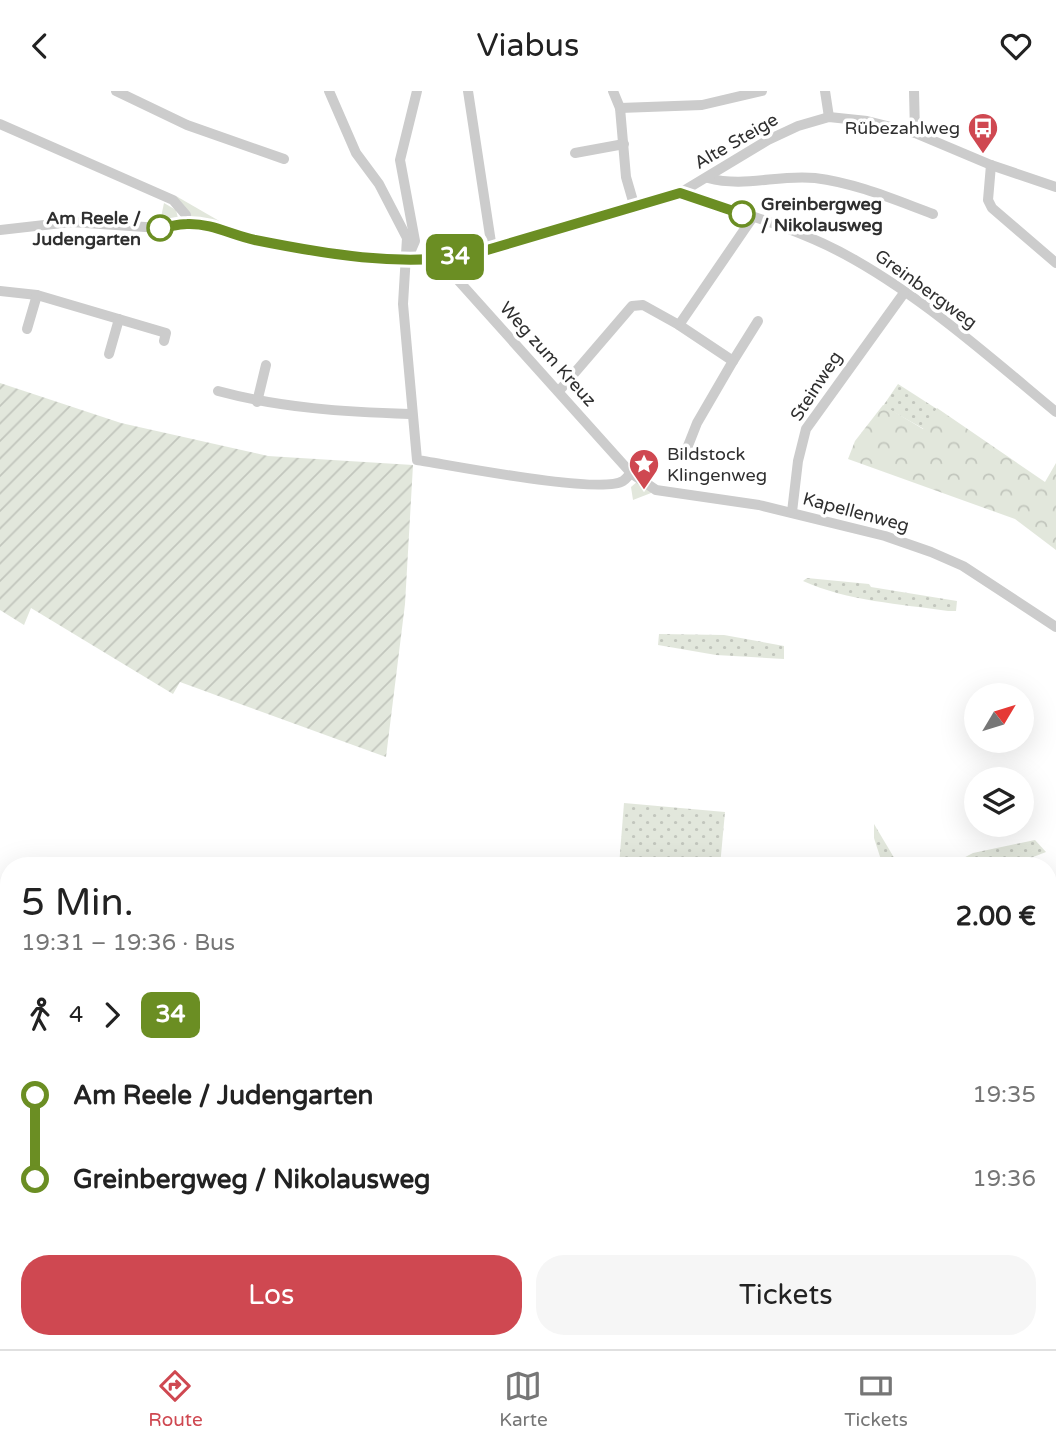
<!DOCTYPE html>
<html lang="de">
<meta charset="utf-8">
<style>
body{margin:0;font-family:"Varela Round",sans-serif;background:#f6f6f6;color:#222;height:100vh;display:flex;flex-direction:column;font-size:26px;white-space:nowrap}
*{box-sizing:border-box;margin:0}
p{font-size:23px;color:#767676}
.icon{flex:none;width:38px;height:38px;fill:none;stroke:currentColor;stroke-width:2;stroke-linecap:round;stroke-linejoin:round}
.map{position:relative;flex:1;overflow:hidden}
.side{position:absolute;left:0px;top:766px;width:1057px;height:492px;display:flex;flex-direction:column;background:#fff;border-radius:28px 28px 0 0;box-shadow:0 7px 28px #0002}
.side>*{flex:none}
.badge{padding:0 14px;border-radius:10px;font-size:24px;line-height:46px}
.needle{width:46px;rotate:52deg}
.buttons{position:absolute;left:964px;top:592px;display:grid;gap:14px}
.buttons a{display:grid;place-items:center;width:70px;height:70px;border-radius:50%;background:#fff;box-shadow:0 7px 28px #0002;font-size:35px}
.map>.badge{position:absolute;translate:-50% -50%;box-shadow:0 0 0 4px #fff}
.legs{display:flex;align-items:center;gap:10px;height:77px;padding:0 21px;font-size:23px}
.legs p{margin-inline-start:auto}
.summary{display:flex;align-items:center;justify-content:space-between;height:119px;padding:0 21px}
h1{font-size:38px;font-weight:600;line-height:52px}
.button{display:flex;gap:14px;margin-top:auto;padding:14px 21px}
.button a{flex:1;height:80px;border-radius:28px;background:#cf4851;color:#fff;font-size:28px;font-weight:600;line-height:80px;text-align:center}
.button a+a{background:#f6f6f6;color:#222}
ul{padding:0 21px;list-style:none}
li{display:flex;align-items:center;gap:24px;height:84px;font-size:26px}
li i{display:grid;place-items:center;width:10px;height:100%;margin:0 9px;background:currentColor}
li i::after{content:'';width:18px;height:18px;margin:-9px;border:5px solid;border-radius:50%;background:#fff}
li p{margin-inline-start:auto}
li:first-child i{background:linear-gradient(#0000 50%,currentColor 0)}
li:last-child i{background:linear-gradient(currentColor 50%,#0000 0)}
header{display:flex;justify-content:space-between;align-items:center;height:91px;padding:0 21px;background:#fff;font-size:32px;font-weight:600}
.tab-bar{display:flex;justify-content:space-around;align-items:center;height:98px;border-top:2px solid #e0e0e0;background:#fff;font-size:19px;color:#767676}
.tab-bar a{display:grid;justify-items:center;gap:4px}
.tab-bar .on{color:#cf4851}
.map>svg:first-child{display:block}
.grass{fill:url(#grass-dots)}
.forest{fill:url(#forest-crowns)}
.park{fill:#e2e7dc}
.garden{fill:url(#garden-furrows)}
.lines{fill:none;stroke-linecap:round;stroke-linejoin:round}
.street{stroke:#ccc;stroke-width:10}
.line-1-casing{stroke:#fff;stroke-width:16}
.line-1{stroke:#6b8e23;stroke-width:10}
.stop-1-dot{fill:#fff;stroke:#6b8e23;stroke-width:3.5}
.labels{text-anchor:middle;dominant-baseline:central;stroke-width:7;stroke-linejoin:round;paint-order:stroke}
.poi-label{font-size:18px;fill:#2f2f2f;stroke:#fff;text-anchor:end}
.street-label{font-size:18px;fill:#2f2f2f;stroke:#fff}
.stop-label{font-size:18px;font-weight:bold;fill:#2f2f2f;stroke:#fff;text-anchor:start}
</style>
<header><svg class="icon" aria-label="back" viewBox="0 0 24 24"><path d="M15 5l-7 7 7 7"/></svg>Viabus<svg class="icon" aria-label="heart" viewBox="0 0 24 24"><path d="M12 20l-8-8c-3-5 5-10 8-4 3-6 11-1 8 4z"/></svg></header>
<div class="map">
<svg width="1056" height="1258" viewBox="0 0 1056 1258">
<defs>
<pattern id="grass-dots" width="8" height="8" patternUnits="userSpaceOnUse" patternTransform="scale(1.75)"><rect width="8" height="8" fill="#e2e7dc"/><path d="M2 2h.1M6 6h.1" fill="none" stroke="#c2c6bd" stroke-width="1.8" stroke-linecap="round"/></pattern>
<pattern id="forest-crowns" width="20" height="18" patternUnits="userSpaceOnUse" patternTransform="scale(1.75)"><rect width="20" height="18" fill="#e2e7dc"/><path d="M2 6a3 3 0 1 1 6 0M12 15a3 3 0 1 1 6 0" fill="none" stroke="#c2c6bd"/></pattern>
<pattern id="garden-furrows" width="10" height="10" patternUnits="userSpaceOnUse" patternTransform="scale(1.75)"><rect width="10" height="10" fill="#e2e7dc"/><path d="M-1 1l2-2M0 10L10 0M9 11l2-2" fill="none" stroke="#c2c6bd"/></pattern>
</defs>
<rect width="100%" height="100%" fill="#fff"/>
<g class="grass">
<path d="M898,293L937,318L924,338L883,315Z"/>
<path d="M807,487L869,493L871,496L957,510L956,520H948C901,513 847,510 803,490Z"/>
<path d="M659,543L724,544L784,555V568L716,564L658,554Z"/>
<path d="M624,712L725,721L720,775H619Z"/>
<path d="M874,733L899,775H883L874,747Z"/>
<path d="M1035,749L1046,761L1010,775H948L973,762Z"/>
</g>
<path class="forest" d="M883,314L923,338L937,317L1045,391L1056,372V459L1015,428L848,368L855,350Z"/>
<g class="park">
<path d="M176,105L221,131C200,138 185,123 176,105Z"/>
<path d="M164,112L176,119L178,127L174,131H160Z"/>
<path d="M638,390L651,397V402L633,409L631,396Z"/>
</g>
<g class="garden">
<path d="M0,292L121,332L268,365L413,374L405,513L386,666L180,591L173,603L31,517L24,534L0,519Z"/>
<path d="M108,1250H168L177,1258H103Z"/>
</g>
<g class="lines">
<g class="street">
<path d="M116,0L187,34L284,68"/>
<path d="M329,0L356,62L379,93L407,147L403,213L417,369C450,374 601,404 623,390C626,388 628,385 631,382"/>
<path d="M468,0L492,158"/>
<path d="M613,0L620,17L626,86L635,117"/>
<path d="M825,0L829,26"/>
<path d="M914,0L915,42"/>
<path d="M620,17L702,14L762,0"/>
<path d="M0,33L173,109L186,124L187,133"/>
<path d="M575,62L624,53"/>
<path d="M991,74L988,109L992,117L1056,172"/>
<path d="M708,87C745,97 778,83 815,87C856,92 895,109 933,123"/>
<path d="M680,102C738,121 802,138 855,169C927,210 992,268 1056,321"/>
<path d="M0,139L71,131L160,137L187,133L210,136L257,149L379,169L454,167L680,102L768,49L798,35L829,26L867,30L915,42L991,74L1056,96"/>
<path d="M409,164L415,150L400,69L417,0"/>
<path d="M439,168L631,382L656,399L759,414L885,445L931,461L963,475L1056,536"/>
<path d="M0,200L37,204L166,242L164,250"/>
<path d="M679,234L733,270L758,230"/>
<path d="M27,238L37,204"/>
<path d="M109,263L119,228"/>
<path d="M218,300C281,317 345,321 410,323"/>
<path d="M559,300L632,215L643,214L679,234L753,126"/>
<path d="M257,311L266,274"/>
<path d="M684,365L697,332L733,270"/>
<path d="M792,421L798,370L806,338L904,202"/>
</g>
</g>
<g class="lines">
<g class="line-1-casing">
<path id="line-1" d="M160,137C169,136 178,133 187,133C211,132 232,144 255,149C325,163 399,176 470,164L680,102L742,123"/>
</g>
<use href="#line-1" class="line-1"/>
</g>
<defs>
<g id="bus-pin" transform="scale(1.575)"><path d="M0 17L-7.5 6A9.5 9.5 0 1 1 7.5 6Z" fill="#cf4851" stroke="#fff"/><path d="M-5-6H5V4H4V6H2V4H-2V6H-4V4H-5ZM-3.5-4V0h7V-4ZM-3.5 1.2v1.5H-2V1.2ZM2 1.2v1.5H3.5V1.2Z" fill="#fff"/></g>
<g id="sight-pin" transform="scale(1.575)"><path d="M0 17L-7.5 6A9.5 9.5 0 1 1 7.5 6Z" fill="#cf4851" stroke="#fff"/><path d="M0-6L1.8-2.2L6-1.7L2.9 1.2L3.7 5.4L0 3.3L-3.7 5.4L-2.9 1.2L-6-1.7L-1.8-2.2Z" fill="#fff"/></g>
</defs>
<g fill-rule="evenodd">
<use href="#bus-pin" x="983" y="37"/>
<use href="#sight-pin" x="644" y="373"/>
</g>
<g class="stop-1-dot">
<circle cx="742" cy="123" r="12"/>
<circle cx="160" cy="137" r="12"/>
</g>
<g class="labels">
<g class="poi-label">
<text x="960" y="37">Rübezahlweg</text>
<text x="667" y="363" text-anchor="start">Bildstock<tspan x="667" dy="21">Klingenweg</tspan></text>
</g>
<g class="street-label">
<text transform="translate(736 50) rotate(-30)">Alte Steige</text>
<text transform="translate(926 198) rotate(36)">Greinbergweg</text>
<text transform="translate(548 263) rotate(48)">Weg zum Kreuz</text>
<text transform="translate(816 295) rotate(-57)">Steinweg</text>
<text transform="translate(856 421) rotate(15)">Kapellenweg</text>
</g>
<g class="stop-label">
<text x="761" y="113">Greinbergweg<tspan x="761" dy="21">/ Nikolausweg</tspan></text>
<text x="141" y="127" text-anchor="end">Am Reele /<tspan x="141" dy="21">Judengarten</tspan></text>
</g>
</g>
</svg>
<div class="buttons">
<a><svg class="needle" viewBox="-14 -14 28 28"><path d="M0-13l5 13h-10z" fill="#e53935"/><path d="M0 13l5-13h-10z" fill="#767676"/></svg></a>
<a><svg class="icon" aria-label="layers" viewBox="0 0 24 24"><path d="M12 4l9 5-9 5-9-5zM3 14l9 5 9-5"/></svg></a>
</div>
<b class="badge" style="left:455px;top:166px;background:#6b8e23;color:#fff">34</b>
<section class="side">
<div class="summary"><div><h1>5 Min.</h1><p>19:31 – 19:36 · Bus</p></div><b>2.00 €</b></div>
<div class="legs"><svg class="icon" aria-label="walk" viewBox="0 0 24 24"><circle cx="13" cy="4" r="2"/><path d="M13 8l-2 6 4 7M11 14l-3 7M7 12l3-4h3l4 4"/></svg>4<svg class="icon" aria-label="forward" viewBox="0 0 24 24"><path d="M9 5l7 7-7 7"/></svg><b class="badge" style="background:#6b8e23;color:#fff">34</b></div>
<ul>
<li><i style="color:#6b8e23"></i><b>Am Reele / Judengarten</b><p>19:35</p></li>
<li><i style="color:#6b8e23"></i><b>Greinbergweg / Nikolausweg</b><p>19:36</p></li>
</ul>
<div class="button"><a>Los</a><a>Tickets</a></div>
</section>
</div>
<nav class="tab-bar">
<a class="on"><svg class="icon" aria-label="directions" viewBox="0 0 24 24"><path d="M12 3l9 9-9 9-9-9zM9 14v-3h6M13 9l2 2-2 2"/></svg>Route</a>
<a><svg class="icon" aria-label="map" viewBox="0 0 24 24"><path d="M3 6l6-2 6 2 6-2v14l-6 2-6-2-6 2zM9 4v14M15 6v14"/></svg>Karte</a>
<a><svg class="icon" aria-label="tickets" viewBox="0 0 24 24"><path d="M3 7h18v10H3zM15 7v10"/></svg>Tickets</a>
</nav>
